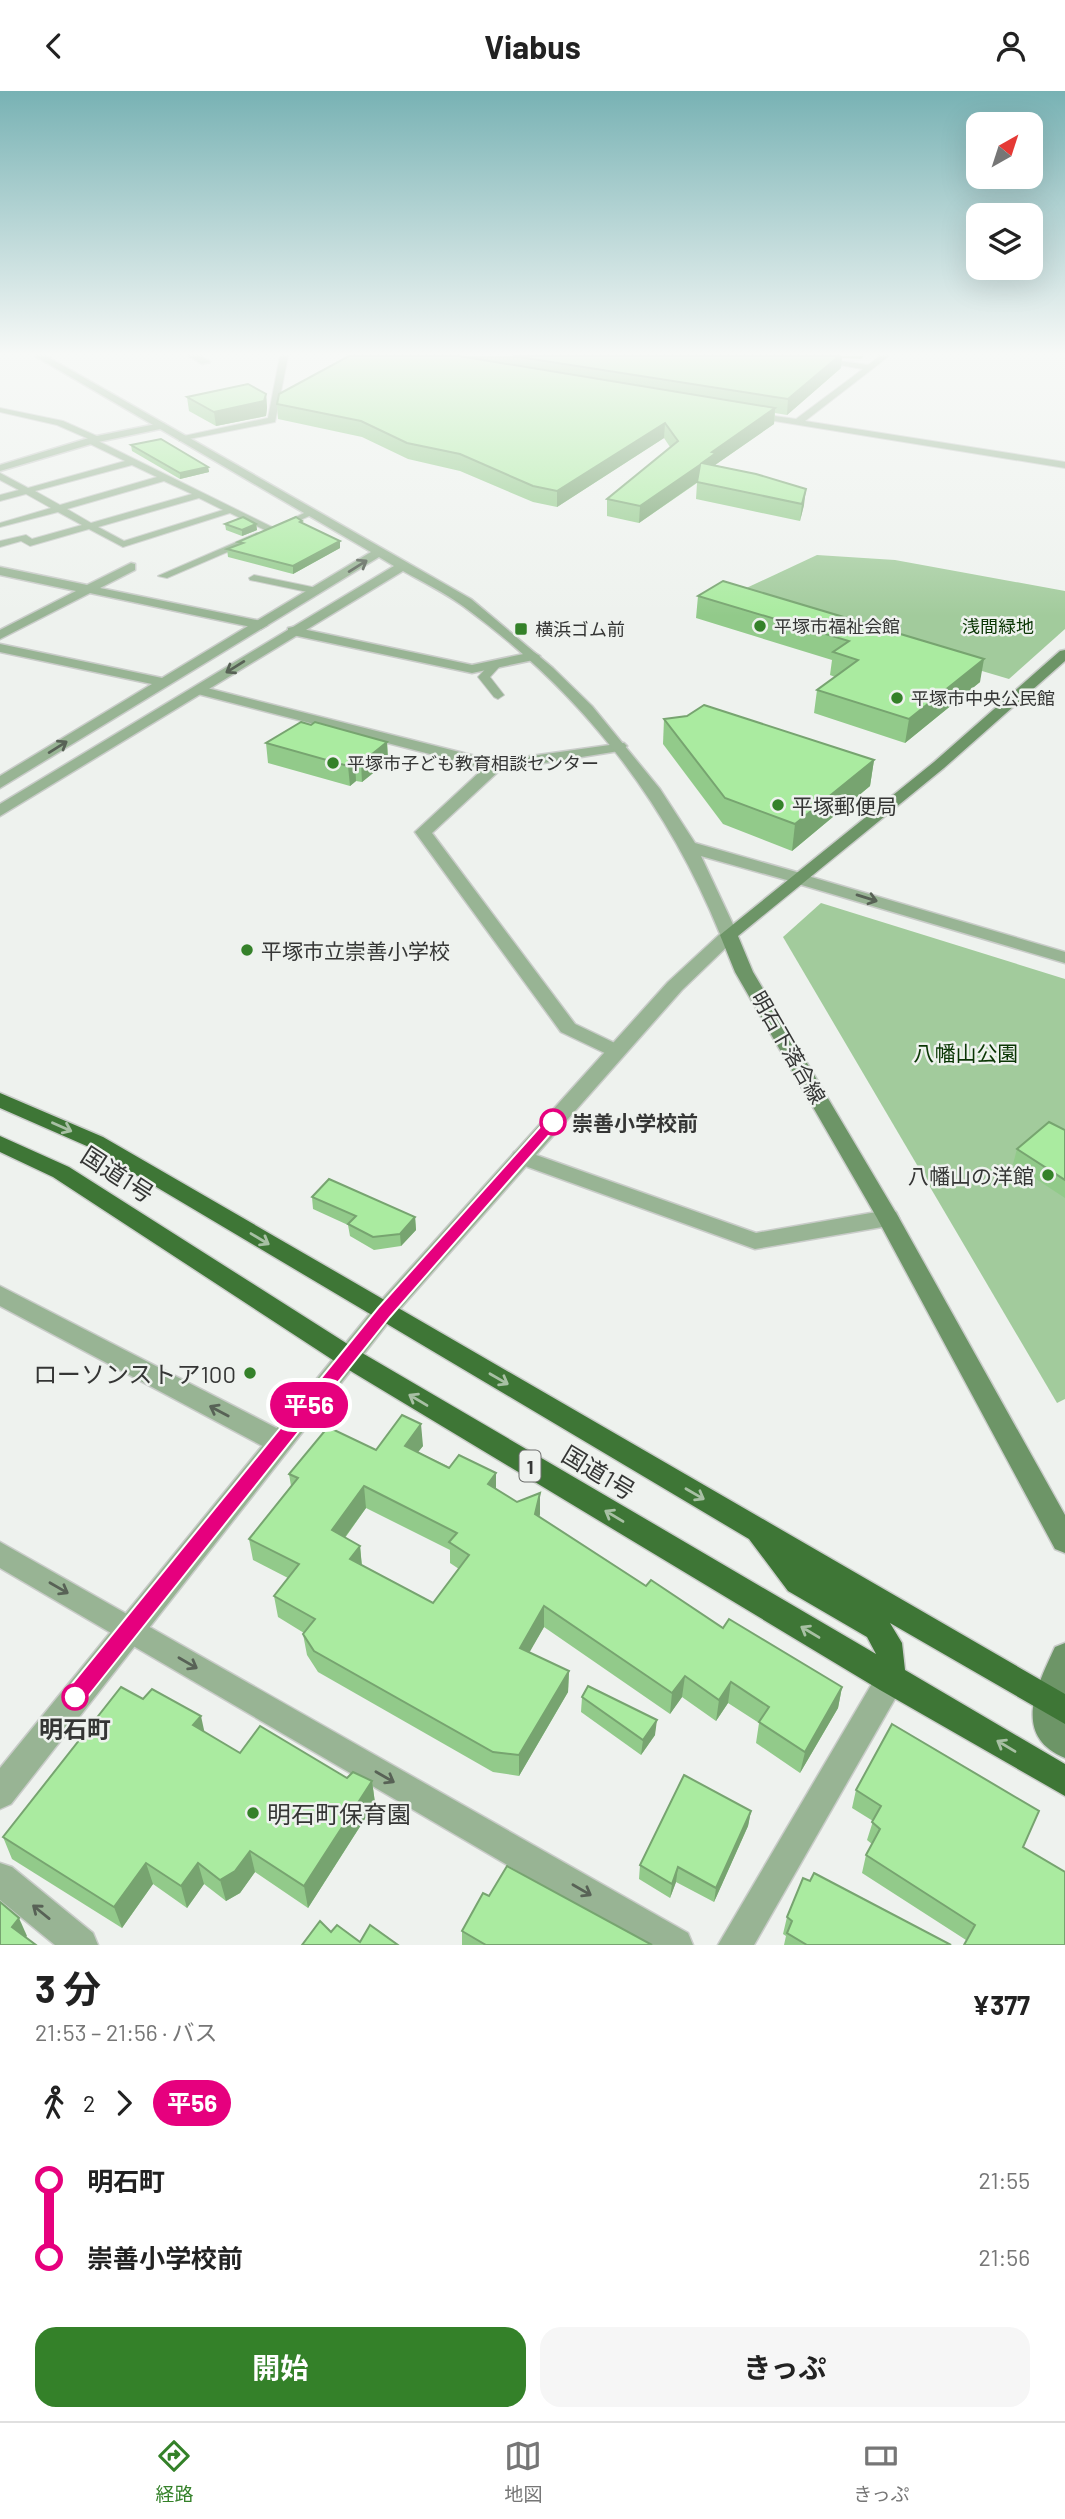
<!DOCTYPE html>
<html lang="ja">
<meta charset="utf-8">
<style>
body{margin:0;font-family:Barlow,"Noto Sans JP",sans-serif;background:#f6f6f6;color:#222;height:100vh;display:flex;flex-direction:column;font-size:26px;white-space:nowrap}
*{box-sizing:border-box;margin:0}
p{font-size:23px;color:#767676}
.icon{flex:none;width:38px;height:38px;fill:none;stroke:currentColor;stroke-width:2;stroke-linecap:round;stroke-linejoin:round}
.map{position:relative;height:1854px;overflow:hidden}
.sheet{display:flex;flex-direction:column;background:#fff;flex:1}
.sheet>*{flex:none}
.badge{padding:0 14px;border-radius:23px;font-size:24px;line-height:46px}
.needle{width:46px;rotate:39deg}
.buttons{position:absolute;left:966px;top:21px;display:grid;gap:14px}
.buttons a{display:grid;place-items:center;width:77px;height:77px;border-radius:14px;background:#fff;box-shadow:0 7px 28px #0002;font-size:35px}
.map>.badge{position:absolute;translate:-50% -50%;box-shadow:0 0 0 4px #fff}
.legs{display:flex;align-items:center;gap:10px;height:77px;padding:0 35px;font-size:23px}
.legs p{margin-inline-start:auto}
.headline{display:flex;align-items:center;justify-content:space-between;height:119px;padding:0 35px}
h1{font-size:38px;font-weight:700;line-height:52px}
.cta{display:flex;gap:14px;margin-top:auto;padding:14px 35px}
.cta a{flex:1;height:80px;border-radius:21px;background:#348129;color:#fff;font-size:28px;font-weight:700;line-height:80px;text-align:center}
.cta a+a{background:#f6f6f6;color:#222}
ul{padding:0 35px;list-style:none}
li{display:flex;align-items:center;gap:24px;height:77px;font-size:26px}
li i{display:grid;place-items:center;width:10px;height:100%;margin:0 9px;background:currentColor}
li i::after{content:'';width:18px;height:18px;margin:-9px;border:5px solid;border-radius:50%;background:#fff}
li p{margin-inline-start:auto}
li:first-child i{background:linear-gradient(#0000 50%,currentColor 0)}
li:last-child i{background:linear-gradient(currentColor 50%,#0000 0)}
header{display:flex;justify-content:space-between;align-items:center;height:91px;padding:0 35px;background:#fff;font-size:32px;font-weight:700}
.tab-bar{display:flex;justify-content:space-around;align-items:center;height:98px;border-top:2px solid #e0e0e0;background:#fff;font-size:19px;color:#767676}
.tab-bar a{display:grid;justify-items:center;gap:4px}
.tab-bar .active{color:#348129}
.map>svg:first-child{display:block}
.green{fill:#a2cb9c}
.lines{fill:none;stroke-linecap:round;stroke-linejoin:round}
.service-casing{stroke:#c9ccc9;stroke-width:2}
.minor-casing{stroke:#c9ccc9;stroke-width:3}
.tertiary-casing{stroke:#c9ccc9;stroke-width:3}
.secondary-casing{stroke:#c9ccc9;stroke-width:3}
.trunk-casing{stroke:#c9ccc9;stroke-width:3}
.service{fill:#98b494;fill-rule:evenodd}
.minor{fill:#98b494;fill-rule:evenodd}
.tertiary{fill:#98b494;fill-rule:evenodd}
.secondary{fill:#6d9567;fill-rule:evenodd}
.trunk{fill:#3e7636;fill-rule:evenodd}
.wall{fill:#92ca8a;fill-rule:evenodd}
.shaded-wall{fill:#77a470}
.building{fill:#aaeba0;stroke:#77a470;stroke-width:2;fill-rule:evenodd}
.oneway{stroke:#586256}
.oneway2{stroke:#a8c0a4}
.line-1{fill:#e6007e;stroke:#fff;stroke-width:2}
.poi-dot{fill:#348129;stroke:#eef2ee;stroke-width:2.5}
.stop-1-dot{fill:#fff;stroke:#e6007e;stroke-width:3.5}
.labels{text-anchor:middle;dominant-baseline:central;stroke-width:5;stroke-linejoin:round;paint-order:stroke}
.far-poi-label{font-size:18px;fill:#353635;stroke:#eef2ee;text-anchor:start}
.far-park-label{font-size:18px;fill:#0a3604;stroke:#eef2ee}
.shield{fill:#eef2ee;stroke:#6c6e6c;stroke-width:2}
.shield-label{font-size:19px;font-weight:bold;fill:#353635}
.poi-label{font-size:21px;fill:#353635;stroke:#eef2ee;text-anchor:start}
.street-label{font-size:21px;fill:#353635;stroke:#eef2ee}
.park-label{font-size:21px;fill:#0a3604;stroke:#eef2ee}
.stop-label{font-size:21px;font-weight:bold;fill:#353635;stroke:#eef2ee;text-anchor:start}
.near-street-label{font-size:24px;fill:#353635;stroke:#eef2ee}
.near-poi-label{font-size:24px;fill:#353635;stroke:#eef2ee;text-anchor:end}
.near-stop-label{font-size:24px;font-weight:bold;fill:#353635;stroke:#eef2ee}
</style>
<header><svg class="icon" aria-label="back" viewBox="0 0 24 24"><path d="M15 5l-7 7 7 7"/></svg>Viabus<svg class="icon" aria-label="person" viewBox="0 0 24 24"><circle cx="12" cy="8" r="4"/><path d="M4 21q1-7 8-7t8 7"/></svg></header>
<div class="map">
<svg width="1065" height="1854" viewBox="0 0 1065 1854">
<rect width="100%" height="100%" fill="#eef2ee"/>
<g class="green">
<path d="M817,464L895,469L1065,500V538L1009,588L729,505Z"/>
<path d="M821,812L1065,888V1308L1057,1312L783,846Z"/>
</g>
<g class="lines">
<g class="service-casing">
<g id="service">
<path d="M280,265H288L275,331L179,350V346L268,327Z"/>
<path d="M788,265H807L868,274L880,265H889L805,330L1065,371V377L750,326L753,322L796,328L863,278Z"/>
<path d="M0,317L63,330L99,346L98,350L274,437L308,420L316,422L271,442L230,422L123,456L89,438L30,455L21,450L0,456V450L26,444L32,448L82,434L58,421L0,436V432L51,417L26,403L0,410V404L19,399L0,389V382L28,397L125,370L88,352L89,348L57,334L0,321ZM132,374L157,386L60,414L35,400ZM164,390L192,403L91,432L67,418ZM199,407L223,419L124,450L98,436Z"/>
<path d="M257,442L260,443V447L167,487L158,485Z"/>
<path d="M254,484L317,497L322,500L317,503L250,489L249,487Z"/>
<path d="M495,571L501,574L490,586L504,604L498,608L494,606L478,586L491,572Z"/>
</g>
</g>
<g class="minor-casing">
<g id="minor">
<path d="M189,265H200L210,271L202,273Z"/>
<path d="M161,332L165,333V337L98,351L0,380V374L92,346Z"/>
<path d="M131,472L135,473V479L100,497L261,530L268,534L261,538L90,502L0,548V539L76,500L0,484V476L87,494Z"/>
<path d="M293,536L472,574L533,561L540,565L538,568L472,582L288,543V537Z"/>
<path d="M199,595L495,670L624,652L627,655L619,660L500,679L432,742L575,933L623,956L626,960L623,964H609L561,941L415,741L484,677L194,602L192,599Z"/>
<path d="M801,783L1065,861V872L795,792L792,788L795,784Z"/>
<path d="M522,1059L756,1142L888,1119L896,1121L899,1127L896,1133L888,1135L755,1158L514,1071L511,1066L514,1061Z"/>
<path d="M0,1195L288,1343L292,1351L288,1359L279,1362L270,1359L0,1215Z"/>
<path d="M0,1451L688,1842L693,1854H644L0,1477Z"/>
<path d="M890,1575L900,1579L905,1589L900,1599L754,1854H718L880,1579Z"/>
<path d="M0,1772L12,1776L93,1842L98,1854H55L0,1809Z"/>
</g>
</g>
<g class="tertiary-casing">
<path id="tertiary" d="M35,265H46L471,508L553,577L592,615L660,698L695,752L807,784L810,788L801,793L701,765L738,844L735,848L682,899L392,1227L11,1713L0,1718V1677L376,1215L668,891L720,843C665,708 581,601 463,515C445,502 423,491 403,480L0,725V713L394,475L379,466L0,697V685L152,593L0,561V553L162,587L371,461Z"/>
</g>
<g class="secondary-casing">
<g id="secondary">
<path d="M1065,559V570L944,677L738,845L753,881L899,1127L1065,1424V1462L1055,1458L877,1127L735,881L720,844L934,671L1060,560Z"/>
<path d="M1065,1552V1604L1061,1626L1065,1632V1667C1011,1645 1037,1595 1055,1556Z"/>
</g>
</g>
<g class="trunk-casing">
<path id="trunk" d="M0,1002L103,1046L1065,1603V1633L890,1532L902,1552L905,1579L1065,1673V1705L880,1599L339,1273L53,1086L0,1061V1045L69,1076L357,1259L876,1563L867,1546L788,1500L749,1448L89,1056L0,1017Z"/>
</g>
<use href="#service" class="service"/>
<use href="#minor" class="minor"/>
<use href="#tertiary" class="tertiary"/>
<use href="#secondary" class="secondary"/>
<use href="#trunk" class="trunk"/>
</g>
<g class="wall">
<path d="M349,265H864L861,268L842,267L841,277L787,324L775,322L774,333L715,374L756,383L804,414L800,430L696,408L697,392L639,432L607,425V408L670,356L664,347L557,416L533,411L460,380L408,368L362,346L278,328L277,313Z"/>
<path d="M266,303L267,317L266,325L216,335L189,320L187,306Z"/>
<path d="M131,354L208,376L209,381L180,388L132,360Z"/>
<path d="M303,432L340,450V457L293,483L228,466L227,458L238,454V451Z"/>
<path d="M225,433H256L257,439L242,445L226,439Z"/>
<path d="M723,490L980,591L905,652L814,622L817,599L835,586L830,584L832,569L696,527L698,505Z"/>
<path d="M664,628L874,669L870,695L792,760L723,733L663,653Z"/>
<path d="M311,634L387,651L388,670L362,691L356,690L350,695L268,672L266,652Z"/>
<path d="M1065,1039V1107L1013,1073L1017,1058Z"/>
<path d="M312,1106L415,1126L416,1139L401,1155L374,1159L350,1145L348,1134L313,1118Z"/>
<path d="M423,1355L418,1361L496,1398L517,1411L540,1423L539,1426L646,1495L723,1537L842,1596L838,1617L800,1682L756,1652L759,1632L728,1612L716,1630L682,1606L670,1623L544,1536L529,1561L569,1580L568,1601L519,1685L493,1681L318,1581L307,1564L303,1543L304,1542L278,1526L274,1505L288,1487L253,1469L249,1448L291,1395L289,1383L376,1359ZM366,1417L450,1459V1472L459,1478L433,1512L362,1475L360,1455L345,1447Z"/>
<path d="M582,1606L655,1644L641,1664L581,1621Z"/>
<path d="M205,1641L240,1662L347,1687L372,1690L375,1712L308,1817L255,1781L240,1802L226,1810L204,1793L187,1817L153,1793L122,1837L12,1768L3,1746Z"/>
<path d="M856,1699L1023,1756L966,1849L862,1782L866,1764L872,1753L867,1749L873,1730L852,1717Z"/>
<path d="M751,1720L748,1735L714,1811L676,1791L670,1807L639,1788L640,1774Z"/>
<path d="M787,1826L951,1854H784L786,1845L783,1843Z"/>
<path d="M462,1840L652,1854H462Z"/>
</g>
<g class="shaded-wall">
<path d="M839,265H842L841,277L787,324L788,308Z"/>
<path d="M266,303L267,317L266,325L216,335L214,321Z"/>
<path d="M775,317L774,333L715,374V378L702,372L712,361Z"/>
<path d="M665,332L664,347L557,416V400Z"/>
<path d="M700,374L699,390L639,432L640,415Z"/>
<path d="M208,376L209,381L180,388V382Z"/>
<path d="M806,398L804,414L800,430L802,413Z"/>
<path d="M256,433L257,439L242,445V439Z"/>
<path d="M340,450V457L293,483V475Z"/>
<path d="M984,568L980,591L905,652L909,628Z"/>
<path d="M387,651L388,670L362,691L361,672Z"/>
<path d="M874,669L870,695L792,760L795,733Z"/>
<path d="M355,670L356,690L350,695L348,675Z"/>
<path d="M415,1126L416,1139L401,1155L400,1143Z"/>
<path d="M421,1333L423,1355L406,1376L405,1355Z"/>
<path d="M496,1382V1403L488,1393Z"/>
<path d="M364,1395L366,1417L334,1461L332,1439Z"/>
<path d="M540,1402V1423L535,1445V1423Z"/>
<path d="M360,1455L362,1477L350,1468Z"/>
<path d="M544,1515V1536L520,1578V1557Z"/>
<path d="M569,1580L568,1601L519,1685V1664Z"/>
<path d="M685,1585L682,1606L670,1623L672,1602Z"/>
<path d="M731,1591L728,1612L716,1630L719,1609Z"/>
<path d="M842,1596L838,1617L800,1682L805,1661Z"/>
<path d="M201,1625L206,1648L193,1634Z"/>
<path d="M657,1629L655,1644L641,1664L643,1649Z"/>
<path d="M372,1690L375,1712L308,1817L304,1795Z"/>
<path d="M751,1720L748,1735L714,1811L716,1797Z"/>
<path d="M250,1760L255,1781L240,1802L226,1810L220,1789Z"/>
<path d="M146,1772L153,1793L122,1837L114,1816Z"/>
<path d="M198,1772L204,1793L187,1817L181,1795Z"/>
<path d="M678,1776L676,1791L670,1807L672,1793Z"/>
<path d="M19,1827L27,1845L20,1853L12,1836Z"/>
</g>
<g class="building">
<path d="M349,265H459L775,317L712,361L716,362L702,372L756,383L806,398L802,413L697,391L700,374L640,415L607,408L678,350L665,332L557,400L533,395L460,363L407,352L361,330L277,313L279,303Z"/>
<path d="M513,265H839L788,308Z"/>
<path d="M248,293L266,303L264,310L214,321L187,306Z"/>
<path d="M161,348L208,376L180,382L131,354Z"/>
<path d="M243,426L256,433L242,439L225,433Z"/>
<path d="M296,426L302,430L300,431L340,450L293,475L227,458L243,452L238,451Z"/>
<path d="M723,490L984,568L909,628L817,599L858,569L833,561L849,550L698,505Z"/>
<path d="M704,614L874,669L795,733L725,707L664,628L687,625Z"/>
<path d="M301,631L311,634L315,631L387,651L361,672L355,670L348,675L266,652Z"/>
<path d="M1049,1031L1065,1039V1089L1017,1058Z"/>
<path d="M329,1088L415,1126L400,1143L373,1146L348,1133L356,1125L312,1106Z"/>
<path d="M402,1324L421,1333L405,1355L449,1377L459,1364L496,1382L488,1393L517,1411L540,1402L535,1423L646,1495L651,1489L723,1537L729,1528L842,1596L805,1661L759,1631L769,1616L731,1591L719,1609L685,1585L672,1602L544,1515L520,1557L569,1580L519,1664L493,1661L314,1560L303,1543L315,1528L274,1505L299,1473L249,1448L298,1387L289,1383L328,1336L376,1359ZM364,1395L457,1442L449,1451L469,1464L433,1512L350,1468L360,1455L332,1439Z"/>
<path d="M588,1595L657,1629L643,1649L582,1606Z"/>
<path d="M121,1596L143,1608L152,1598L201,1625L193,1634L240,1662L260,1635L347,1687L353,1681L372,1690L304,1795L250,1760L235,1780L220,1789L198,1772L181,1795L146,1772L114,1816L3,1746Z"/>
<path d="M892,1633L1039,1720L1023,1756L1065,1781V1854H964L975,1834L866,1764L880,1738L872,1731L881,1715L856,1699Z"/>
<path d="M684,1684L751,1720L716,1797L678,1776L672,1793L640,1774Z"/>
<path d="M507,1775L652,1854H486L462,1840L483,1802L489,1805Z"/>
<path d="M814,1782L951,1854H807L787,1842L792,1830L787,1826L803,1787L810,1790Z"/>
<path d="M0,1811L19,1827L12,1836L36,1854H0Z"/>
<path d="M320,1830L331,1841L337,1834L360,1851L370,1834L398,1854H302Z"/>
</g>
<defs><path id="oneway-shaft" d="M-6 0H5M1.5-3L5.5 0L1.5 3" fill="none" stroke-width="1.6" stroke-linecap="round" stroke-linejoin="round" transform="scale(1.75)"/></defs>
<g class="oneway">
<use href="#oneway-shaft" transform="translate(358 475) rotate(-32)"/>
<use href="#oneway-shaft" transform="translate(235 576) rotate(148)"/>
<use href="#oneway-shaft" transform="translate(58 656) rotate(-32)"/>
<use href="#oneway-shaft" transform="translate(867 807) rotate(17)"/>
<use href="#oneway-shaft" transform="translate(219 1320) rotate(-152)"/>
<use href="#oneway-shaft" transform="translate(59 1497) rotate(30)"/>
<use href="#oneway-shaft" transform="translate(188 1572) rotate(30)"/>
<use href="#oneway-shaft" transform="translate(385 1686) rotate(30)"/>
<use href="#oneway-shaft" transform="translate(582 1799) rotate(30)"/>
<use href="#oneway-shaft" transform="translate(41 1821) rotate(-141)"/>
</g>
<g class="oneway2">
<use href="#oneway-shaft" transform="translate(62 1036) rotate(24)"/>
<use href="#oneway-shaft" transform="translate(260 1148) rotate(31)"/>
<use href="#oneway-shaft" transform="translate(499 1288) rotate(30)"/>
<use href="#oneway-shaft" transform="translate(418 1309) rotate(-149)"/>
<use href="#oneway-shaft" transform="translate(695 1403) rotate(30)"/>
<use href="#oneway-shaft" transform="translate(614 1425) rotate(-149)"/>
<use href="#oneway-shaft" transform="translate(810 1541) rotate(-149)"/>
<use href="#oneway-shaft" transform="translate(1006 1655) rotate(-149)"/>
</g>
<linearGradient id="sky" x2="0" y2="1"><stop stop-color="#78b2b4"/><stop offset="0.5" stop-color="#f7f9f7"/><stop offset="1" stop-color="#f7f9f7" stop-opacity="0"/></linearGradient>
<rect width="1065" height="525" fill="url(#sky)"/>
<path class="line-1" d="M553,1026L558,1027L561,1031L558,1034L390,1226L82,1613L75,1616L67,1613L64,1606L67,1599L378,1217L548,1027Z"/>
<g class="poi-dot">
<circle cx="760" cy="535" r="7"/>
<rect x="514" y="531" width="14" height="14" rx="3.5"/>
<circle cx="897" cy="607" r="7"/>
<circle cx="333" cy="672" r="7"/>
<circle cx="778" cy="714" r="7"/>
<circle cx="247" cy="859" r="7"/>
<circle cx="1048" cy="1084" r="7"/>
<circle cx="250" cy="1282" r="7"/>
<circle cx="253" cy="1722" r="7"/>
</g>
<g class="stop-1-dot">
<circle cx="553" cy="1031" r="12"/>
<circle cx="75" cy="1606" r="12"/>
</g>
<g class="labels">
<g class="far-poi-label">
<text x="774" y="535">平塚市福祉会館</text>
<text x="535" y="538">横浜ゴム前</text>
<text x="911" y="607">平塚市中央公民館</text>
<text x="347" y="672">平塚市子ども教育相談センター</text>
</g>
<g class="far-park-label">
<text x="998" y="535">浅間緑地</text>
</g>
<rect class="shield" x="519.5" y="1359.5" width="21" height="31" rx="5"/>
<g class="shield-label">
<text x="530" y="1375">1</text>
</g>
<g class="poi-label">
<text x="792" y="714">平塚郵便局</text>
<text x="261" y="859">平塚市立崇善小学校</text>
<text x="1034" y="1084" text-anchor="end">八幡山の洋館</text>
</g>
<g class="street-label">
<text transform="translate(789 956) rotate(60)">明石下落合線</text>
</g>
<g class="park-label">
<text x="966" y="961">八幡山公園</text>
</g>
<g class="stop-label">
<text x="572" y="1031">崇善小学校前</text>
</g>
<g class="near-street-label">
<text transform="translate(118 1083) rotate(33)">国道1号</text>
<text transform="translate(599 1381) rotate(31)">国道1号</text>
</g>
<g class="near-poi-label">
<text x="236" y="1282">ローソンストア100</text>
<text x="267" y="1722" text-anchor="start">明石町保育園</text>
</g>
<g class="near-stop-label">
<text x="75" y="1637">明石町</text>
</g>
</g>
</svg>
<div class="buttons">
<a><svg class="needle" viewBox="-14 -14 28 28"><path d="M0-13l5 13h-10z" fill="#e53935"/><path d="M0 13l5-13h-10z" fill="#767676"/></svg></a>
<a><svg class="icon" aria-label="layers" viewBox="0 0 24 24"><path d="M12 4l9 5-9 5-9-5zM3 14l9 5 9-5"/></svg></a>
</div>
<b class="badge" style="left:309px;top:1314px;background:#e6007e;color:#fff">平56</b>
</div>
<section class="sheet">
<div class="headline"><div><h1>3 分</h1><p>21:53 – 21:56 · バス</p></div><b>¥377</b></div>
<div class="legs"><svg class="icon" aria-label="walk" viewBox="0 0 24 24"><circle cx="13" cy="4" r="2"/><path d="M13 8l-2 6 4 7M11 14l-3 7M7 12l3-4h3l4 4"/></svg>2<svg class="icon" aria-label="forward" viewBox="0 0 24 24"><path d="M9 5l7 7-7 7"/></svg><b class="badge" style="background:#e6007e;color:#fff">平56</b></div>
<ul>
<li><i style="color:#e6007e"></i><b>明石町</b><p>21:55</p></li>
<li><i style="color:#e6007e"></i><b>崇善小学校前</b><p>21:56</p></li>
</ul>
<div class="cta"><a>開始</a><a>きっぷ</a></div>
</section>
<nav class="tab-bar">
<a class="active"><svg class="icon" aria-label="directions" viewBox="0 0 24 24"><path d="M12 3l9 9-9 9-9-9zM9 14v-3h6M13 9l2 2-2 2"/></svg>経路</a>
<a><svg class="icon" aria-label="map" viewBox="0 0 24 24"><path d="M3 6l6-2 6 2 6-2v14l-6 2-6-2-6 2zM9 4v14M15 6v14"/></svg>地図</a>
<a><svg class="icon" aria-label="tickets" viewBox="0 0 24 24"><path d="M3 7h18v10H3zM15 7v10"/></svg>きっぷ</a>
</nav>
